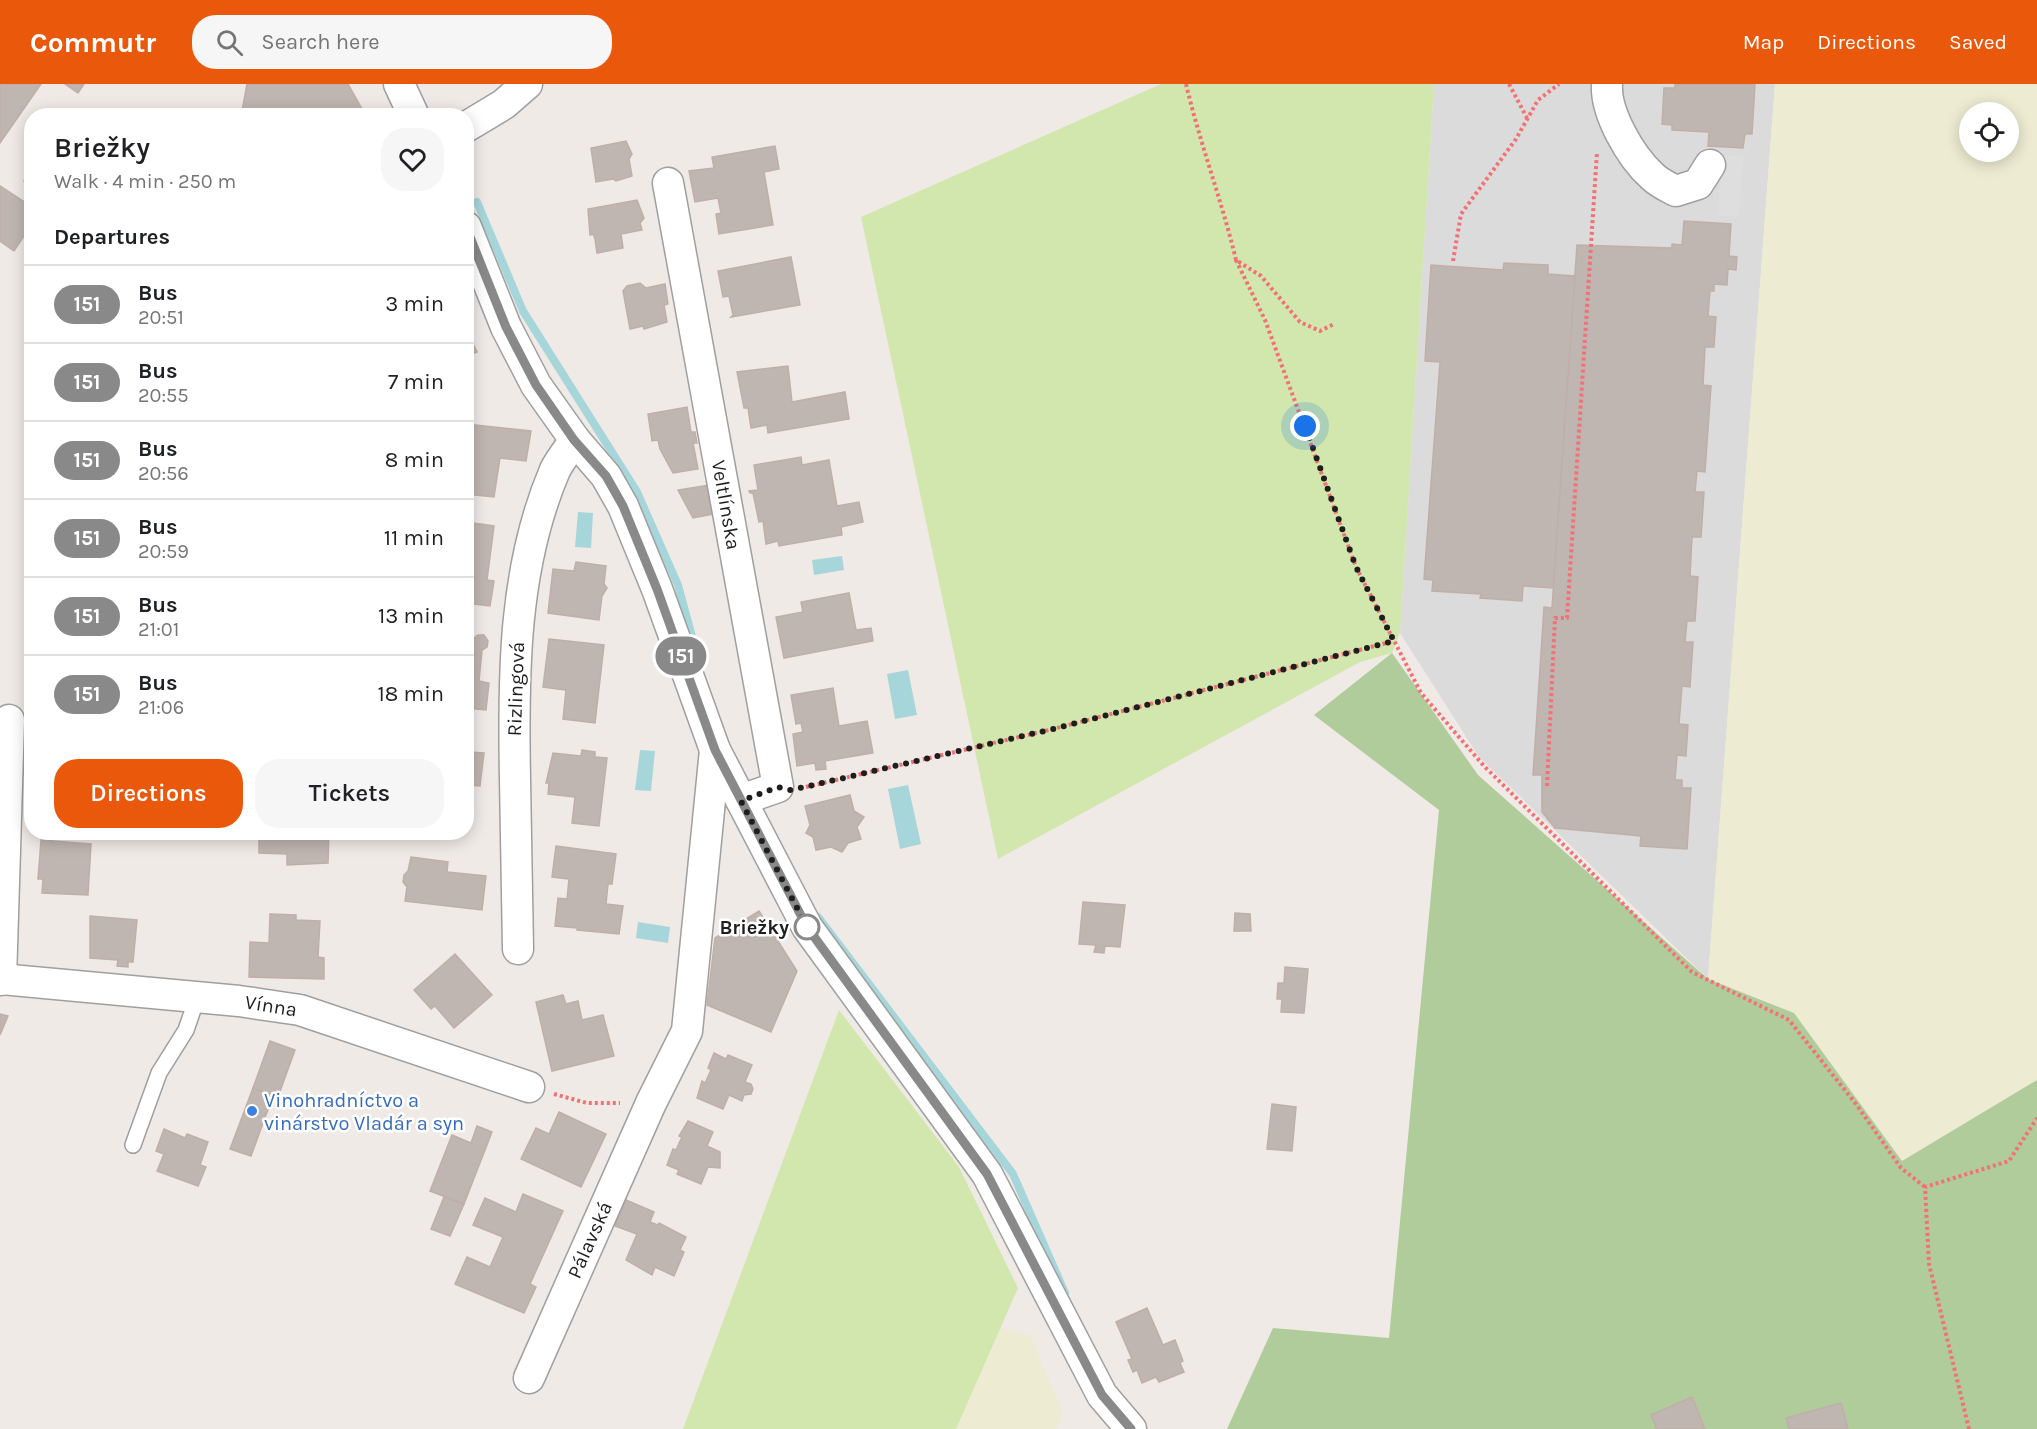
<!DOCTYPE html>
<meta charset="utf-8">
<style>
body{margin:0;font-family:Karla,sans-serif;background:#f6f6f6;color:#202124;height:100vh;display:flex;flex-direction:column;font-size:22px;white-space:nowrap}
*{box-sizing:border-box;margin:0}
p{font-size:20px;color:#757577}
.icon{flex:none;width:33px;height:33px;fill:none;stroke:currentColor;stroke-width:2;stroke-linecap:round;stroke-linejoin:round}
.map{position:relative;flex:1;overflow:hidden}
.details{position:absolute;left:24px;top:24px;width:450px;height:732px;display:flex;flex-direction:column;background:#fff;border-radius:24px;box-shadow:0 3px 15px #0003}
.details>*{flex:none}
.badge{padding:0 12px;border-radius:20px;font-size:21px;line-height:39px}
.fabs{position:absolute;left:1959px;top:18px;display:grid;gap:12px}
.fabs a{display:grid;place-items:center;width:60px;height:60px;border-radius:50%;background:#fff;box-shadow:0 3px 15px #0003;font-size:30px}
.you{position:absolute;width:30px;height:30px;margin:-15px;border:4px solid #fff;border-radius:50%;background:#1a73e8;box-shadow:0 0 0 9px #1a73e833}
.map>.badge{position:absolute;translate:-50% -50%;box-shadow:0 0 0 3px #fff}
h2{padding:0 30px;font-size:22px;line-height:54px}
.round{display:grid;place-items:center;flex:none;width:63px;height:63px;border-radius:24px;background:#f6f6f6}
.overview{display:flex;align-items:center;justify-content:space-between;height:102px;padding:0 30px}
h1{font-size:28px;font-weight:600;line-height:45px}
.cta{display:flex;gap:12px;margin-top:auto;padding:12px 30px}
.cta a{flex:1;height:69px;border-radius:24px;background:#ea580c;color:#fff;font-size:24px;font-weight:600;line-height:69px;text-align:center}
.cta a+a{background:#f6f6f6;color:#202124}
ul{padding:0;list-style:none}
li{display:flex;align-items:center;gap:18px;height:78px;padding:0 30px;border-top:2px solid #e0e0e0}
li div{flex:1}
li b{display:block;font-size:22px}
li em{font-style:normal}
li .badge{min-width:66px;font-weight:700;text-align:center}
header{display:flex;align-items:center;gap:36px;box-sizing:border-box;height:84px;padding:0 30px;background:#ea580c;color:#fff}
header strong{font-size:28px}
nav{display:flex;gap:33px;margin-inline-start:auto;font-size:21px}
.search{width:420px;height:54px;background:#f6f6f6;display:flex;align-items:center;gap:15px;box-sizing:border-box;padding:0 21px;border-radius:24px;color:#757577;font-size:22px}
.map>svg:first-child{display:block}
.residential{fill:#dcdbdb}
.farmland{fill:#edebd1;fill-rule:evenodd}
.grass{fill:#d1e7ad}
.forest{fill:#b0cc9b}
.parking{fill:#dedede}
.water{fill:#a7d6da}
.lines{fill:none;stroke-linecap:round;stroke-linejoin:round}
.stream{stroke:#a7d6da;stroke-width:8}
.building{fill:#bfb5b1;stroke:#c0afa8;stroke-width:1.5}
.service-casing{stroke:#9f9f9f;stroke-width:18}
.minor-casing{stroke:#9f9f9f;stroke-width:33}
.path{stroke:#f37175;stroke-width:4;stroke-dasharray:3 3;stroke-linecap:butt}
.service{stroke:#fff;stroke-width:15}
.minor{stroke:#fff;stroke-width:30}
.line-casing{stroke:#fff;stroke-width:14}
.line{stroke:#898989;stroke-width:9}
.walk{stroke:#1e1e1e;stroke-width:6;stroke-dasharray:0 10.8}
.stop-dot{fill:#fff;stroke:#898989;stroke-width:3}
.shop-dot{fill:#3f7fe0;stroke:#fff;stroke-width:2}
.labels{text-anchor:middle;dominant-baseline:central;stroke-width:5;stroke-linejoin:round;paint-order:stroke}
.street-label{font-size:20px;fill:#1e1e1e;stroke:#fff}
.stop-label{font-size:20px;font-weight:bold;fill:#1e1e1e;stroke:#fff;text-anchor:end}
.shop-label{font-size:20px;fill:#366cbe;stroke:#fff;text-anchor:start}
</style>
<header>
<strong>Commutr</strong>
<div class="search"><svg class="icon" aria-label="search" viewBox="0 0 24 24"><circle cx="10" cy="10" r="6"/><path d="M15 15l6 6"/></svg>Search here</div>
<nav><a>Map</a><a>Directions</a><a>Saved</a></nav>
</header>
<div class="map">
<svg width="2037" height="1345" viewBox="0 0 2037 1345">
<rect width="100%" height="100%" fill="#efeae5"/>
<path class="residential" d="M1434,0H1775L1708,895L1479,673L1400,549Z"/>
<g class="farmland">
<path d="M1775,0H2037V996L1902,1077L1794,929L1708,895ZM1970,28H2008V68H1970Z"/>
<path d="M1000,1244L1030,1251L1063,1329L1056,1345H956Z"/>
</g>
<g class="grass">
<path d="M1161,0H1434L1400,549L1392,569L1360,578L998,775L861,133Z"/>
<path d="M839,926L959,1083L1018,1204L956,1345H683Z"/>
</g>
<path class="forest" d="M1392,569L1478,691L1708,895L1794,929L1902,1077L2037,996V1345H1227L1273,1244L1389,1254L1439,726L1314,631Z"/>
<path class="parking" d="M1722,71L1743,73L1739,133L1718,131Z"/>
<g class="water">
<path d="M578,428L593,429L591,464L575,463Z"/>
<path d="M842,472L844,486L814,491L812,476Z"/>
<path d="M908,586L917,631L895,635L887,590Z"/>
<path d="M640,666L655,667L651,707L635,706Z"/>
<path d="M908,701L921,760L900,765L888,705Z"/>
<path d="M638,838L670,843L668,859L636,854Z"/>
</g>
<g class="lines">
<g class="stream">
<path d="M477,118L523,227L637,408L678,501L700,582"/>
<path d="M818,833L1013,1090L1065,1209"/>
</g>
</g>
<g class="building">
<path d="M0,0H41L0,59Z"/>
<path d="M65,0H84L78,9Z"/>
<path d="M247,0H348L366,32H241Z"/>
<path d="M1675,0H1755L1752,50H1745L1743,64L1708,62L1709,48L1672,46V41L1662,40L1664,4H1675Z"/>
<path d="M626,57L632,70L629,75L632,92L616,97L613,95L596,98L591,64Z"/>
<path d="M775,62L779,85L764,88L773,141L719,150L716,130L721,129L718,114L695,118L689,87L714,84L712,73Z"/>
<path d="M32,84V102L24,97Z"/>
<path d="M0,102L32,123V140L14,167L0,157Z"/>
<path d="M32,107V123L24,118Z"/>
<path d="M637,116L644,134L640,139L642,146L621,150L623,164L597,169L595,155L593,150L590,151L588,125Z"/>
<path d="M1684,137L1731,140L1729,172L1737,173L1736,186L1728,185L1727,201L1714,200V207H1710L1708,232L1716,233L1714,263H1705L1703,301L1711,302L1705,388L1697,387L1695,408H1704L1701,453H1692L1690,492L1698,493L1695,537H1687L1685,558H1693L1690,603L1682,602L1679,640L1688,641L1686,672L1677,671L1675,696H1682V704H1691L1687,765L1640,762L1641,752L1555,744L1542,728V691H1533L1544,523L1552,524L1577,161L1672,164V160L1682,161Z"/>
<path d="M791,173L800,221L731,233L733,231L729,212L723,213L718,187Z"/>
<path d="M1504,179L1548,181V190L1575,192L1553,504L1523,502L1522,517L1480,514L1481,510L1432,507L1433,496L1424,495L1440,278L1425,277L1431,181L1503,186Z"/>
<path d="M640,199L646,204L665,200L668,220L664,221L667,238L644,245L643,242L630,245L623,207L627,202Z"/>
<path d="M466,245L477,268L466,273Z"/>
<path d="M788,282L792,318L845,308L849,335L768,349L767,341L751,344L748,324H744L737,288Z"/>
<path d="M687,323L691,348H695L697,359H693L698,385L673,389L660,365L658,356L652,357L648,330Z"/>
<path d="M466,340L531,347L526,377L500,374L494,413L466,410Z"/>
<path d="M801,373L802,381L829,376L837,422L859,418L863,438L841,443L842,451L779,462L778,457L766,460L763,437L759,438L753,409H750L749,407L758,406L754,381Z"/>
<path d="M709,401L714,430L693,434L678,406Z"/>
<path d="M466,438L494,442L487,496L494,497L490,522L466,519Z"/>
<path d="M576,478L606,482L604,500L607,504L602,512L599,536L548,529L553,485L574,487Z"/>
<path d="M849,509L856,546L871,544L873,557L784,574L776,533L803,528L801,518Z"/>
<path d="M478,551H484L488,557L487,563L482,566L479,597L489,599L486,626L466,624V554L473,555Z"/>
<path d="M549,555L604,561L595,639L563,635L566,606L543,603Z"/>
<path d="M833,604L839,642L867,637L873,669L825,677L826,685L816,686L815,679L797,682L793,650L803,648L801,639L796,640L791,611Z"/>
<path d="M466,650L472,651L470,668L484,669L480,702L466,701Z"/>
<path d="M20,664L32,665V691L19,690Z"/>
<path d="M582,666L595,668V673L607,674L599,742L572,739L575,713L548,710L549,699H546L553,669L581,672Z"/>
<path d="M850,711L854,727L864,733L857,743L861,755L848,759L842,768L831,763L816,766L813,753L806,749L810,741L805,722Z"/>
<path d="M259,748H329L328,779L287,781V770L259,769Z"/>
<path d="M41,756L91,760L88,811L42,809L43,795H38Z"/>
<path d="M556,762L616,770L612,800H608L606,820L623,822L619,850L577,846V844L555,842L558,814L567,815L569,795L552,793Z"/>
<path d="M411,773L448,778L447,788L486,792L482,826L405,817L407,803L403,798L404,791L408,787Z"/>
<path d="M1083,818L1125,821L1120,863L1105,862L1104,869L1094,868L1096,861L1079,860Z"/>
<path d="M759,827L797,887L771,948L707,921L715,854Z"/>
<path d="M1235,829L1250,830L1251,847H1234Z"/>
<path d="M270,830L296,831V836L320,837L318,873L324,874V895L249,893L250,858L269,859Z"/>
<path d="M90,832L137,836L133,878H128V883L117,882L118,876L90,874Z"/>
<path d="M455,870L492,911L454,944L435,922L431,925L414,906Z"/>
<path d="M1285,883L1308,885L1304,929L1281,928L1282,915H1277L1278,899H1284Z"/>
<path d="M563,911L566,920L578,917L582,936L603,931L614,972L552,987L536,918Z"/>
<path d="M0,930L8,932L0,951Z"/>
<path d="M270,957L295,966L278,1013L253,1004Z"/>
<path d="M714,969L726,975L728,971L752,981L745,998L751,1000L753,1005L751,1010L744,1011L742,1017L729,1011L723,1025L697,1014L702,997L705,999L711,986L708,984Z"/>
<path d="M253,1004L273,1012L251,1072L230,1065Z"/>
<path d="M1272,1020L1296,1023L1292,1067L1267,1065Z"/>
<path d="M559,1028L606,1050L581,1103L521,1075L536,1044L549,1050Z"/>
<path d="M688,1037L713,1048L707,1062L720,1068V1084L708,1083L701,1100L677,1090L679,1086L667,1081L673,1065L676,1066L682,1053L679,1052Z"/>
<path d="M477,1042L492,1048L464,1120L430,1107L452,1051L471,1059Z"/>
<path d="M164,1045L185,1054L187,1050L208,1058L200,1081L206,1083L198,1102L157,1087L164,1070L156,1067Z"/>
<path d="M523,1110L563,1127L530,1200L536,1203L524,1229L455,1200L467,1173L490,1183L503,1153L473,1141L485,1114L516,1128Z"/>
<path d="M444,1113L464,1120L450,1152L431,1145Z"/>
<path d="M626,1116L654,1128L650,1138L658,1141L659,1139L686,1153L680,1166L684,1168L674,1192L655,1183L652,1191L626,1176L637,1150L615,1142Z"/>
<path d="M1147,1224L1163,1261L1175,1256L1183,1277L1180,1279L1184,1288L1159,1298L1156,1293L1142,1299L1137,1286L1133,1288L1128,1276L1132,1275L1116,1238Z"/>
<path d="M1692,1313L1705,1345H1657L1651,1331Z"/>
<path d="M1841,1319L1848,1345H1789L1786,1334Z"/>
</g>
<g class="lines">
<g class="service-casing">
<path id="service" d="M133,1061L159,989L186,946L197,914"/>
</g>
<g class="minor-casing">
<g id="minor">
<path d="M399,0L414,32"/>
<path d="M1607,0C1605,29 1631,73 1652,92C1659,99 1668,103 1676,107L1698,100L1710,81"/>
<path d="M466,43L504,20L527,0"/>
<path d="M668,99L778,703L741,716"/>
<path d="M466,143L506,243L536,301L575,356L606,392L623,422L657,505L715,666L807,843L987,1090L1102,1311L1131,1345"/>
<path d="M518,865C517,809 516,753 515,696C513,592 513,484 555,386C560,376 568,366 575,356"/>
<path d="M0,895L239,917L300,926L529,1003"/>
<path d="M1,896L9,636"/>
<path d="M529,1294L651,1019L687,947L715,666"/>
</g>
</g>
<g class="path">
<path d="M1186,0C1200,60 1222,117 1236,176L1261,192L1300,238L1320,247L1334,240"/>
<path d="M1509,0L1527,34"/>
<path d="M1236,176L1265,236L1356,483L1421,609L1484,682L1692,888L1789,936L1856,1020L1901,1084L1925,1103"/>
<path d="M1453,177L1461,130L1516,55L1538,16L1559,0"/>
<path d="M1547,702L1555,534H1567L1597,68"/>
<path d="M806,703L1053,645L1394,557"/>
<path d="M554,1010L587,1019H620"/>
<path d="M1969,1345L1929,1180L1925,1103L2009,1077L2037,1034"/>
</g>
<use href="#service" class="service"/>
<use href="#minor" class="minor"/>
</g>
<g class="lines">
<g class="line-casing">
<path id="line" d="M466,143L506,243L536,301L574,356L606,392L623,422L657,505L715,666L807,843L987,1090L1102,1311L1131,1345"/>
</g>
<use href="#line" class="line"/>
<path class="walk" d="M807,843L741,717L778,703L790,706L805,703L1053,645L1394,557L1356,483L1305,342"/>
</g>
<circle class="stop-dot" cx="807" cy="843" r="12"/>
<circle class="shop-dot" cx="252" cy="1027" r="6"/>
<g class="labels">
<g class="street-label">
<text transform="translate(726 421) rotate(80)">Veltlínska</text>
<text transform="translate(516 605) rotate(-88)">Rizlingová</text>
<text transform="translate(271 922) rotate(9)">Vínna</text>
<text transform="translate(590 1156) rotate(-66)">Pálavská</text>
</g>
<g class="stop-label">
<text x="789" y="843">Briežky</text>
</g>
<g class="shop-label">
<text x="264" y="1016">Vinohradníctvo a<tspan x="264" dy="23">vinárstvo Vladár a syn</tspan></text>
</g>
</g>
</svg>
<div class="fabs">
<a><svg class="icon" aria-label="locate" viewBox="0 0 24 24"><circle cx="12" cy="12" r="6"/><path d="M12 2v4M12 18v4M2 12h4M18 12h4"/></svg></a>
</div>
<div class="you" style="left:1305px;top:342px"></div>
<b class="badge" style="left:681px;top:572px;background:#898989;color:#fff">151</b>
<section class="details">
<div class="overview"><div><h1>Briežky</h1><p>Walk · 4 min · 250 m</p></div><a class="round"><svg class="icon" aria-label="heart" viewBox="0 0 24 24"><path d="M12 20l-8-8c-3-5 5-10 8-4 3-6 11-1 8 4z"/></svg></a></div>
<h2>Departures</h2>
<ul>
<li><span class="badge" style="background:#898989;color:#fff">151</span><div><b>Bus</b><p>20:51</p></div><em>3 min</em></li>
<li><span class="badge" style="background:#898989;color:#fff">151</span><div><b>Bus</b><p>20:55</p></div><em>7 min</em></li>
<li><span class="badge" style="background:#898989;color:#fff">151</span><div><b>Bus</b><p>20:56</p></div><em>8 min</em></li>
<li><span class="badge" style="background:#898989;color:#fff">151</span><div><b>Bus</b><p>20:59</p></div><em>11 min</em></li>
<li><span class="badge" style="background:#898989;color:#fff">151</span><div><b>Bus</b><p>21:01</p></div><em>13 min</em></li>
<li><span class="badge" style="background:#898989;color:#fff">151</span><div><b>Bus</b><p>21:06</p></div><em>18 min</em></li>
</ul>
<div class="cta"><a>Directions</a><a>Tickets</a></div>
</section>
</div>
